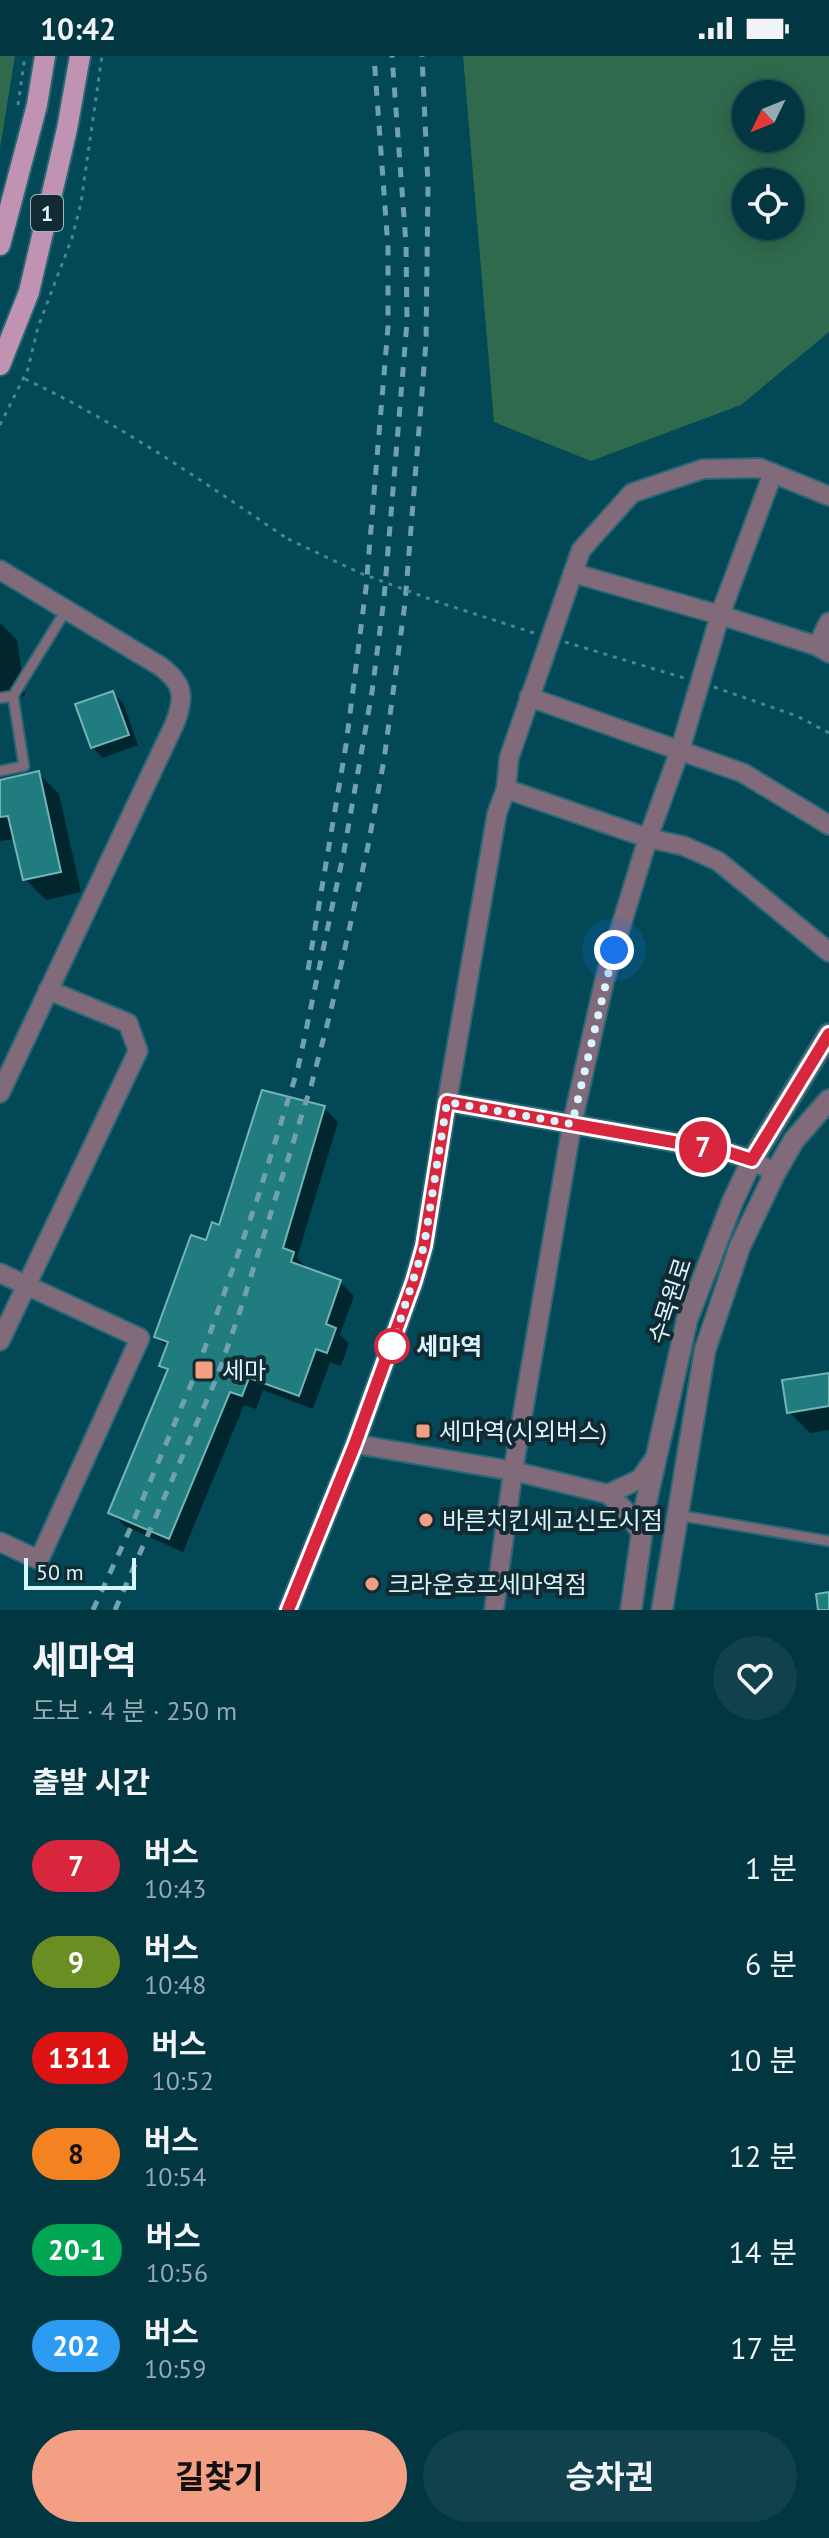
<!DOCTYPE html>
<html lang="ko">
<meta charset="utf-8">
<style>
body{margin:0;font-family:"PT Sans","Noto Sans KR",sans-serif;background:#10414c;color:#f1f3f6;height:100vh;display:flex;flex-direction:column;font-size:30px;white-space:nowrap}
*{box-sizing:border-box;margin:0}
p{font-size:26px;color:#96abb1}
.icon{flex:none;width:44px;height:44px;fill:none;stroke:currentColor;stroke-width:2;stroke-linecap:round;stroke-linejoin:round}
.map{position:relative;height:1554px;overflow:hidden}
.drawer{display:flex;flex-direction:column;background:#023641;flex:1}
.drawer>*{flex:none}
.badge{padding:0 16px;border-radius:26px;font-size:28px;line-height:52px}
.needle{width:52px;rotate:227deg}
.fabs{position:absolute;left:732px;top:24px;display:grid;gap:16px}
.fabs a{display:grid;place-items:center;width:72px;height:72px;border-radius:50%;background:#023641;box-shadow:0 4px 20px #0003,0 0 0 2px #23505a;font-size:40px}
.scale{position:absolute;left:24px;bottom:20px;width:112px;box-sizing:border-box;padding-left:8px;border:4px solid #d8f5fe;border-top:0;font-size:22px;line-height:28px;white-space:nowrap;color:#d8f5fe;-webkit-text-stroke:6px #122b32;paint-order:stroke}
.you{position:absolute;width:40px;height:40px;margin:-20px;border:6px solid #fff;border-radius:50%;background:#1a73e8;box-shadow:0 0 0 12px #1a73e833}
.map>.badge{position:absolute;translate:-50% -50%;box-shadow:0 0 0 4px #fff}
h2{padding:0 32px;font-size:30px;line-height:72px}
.round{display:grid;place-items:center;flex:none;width:84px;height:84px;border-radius:42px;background:#10414c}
.headline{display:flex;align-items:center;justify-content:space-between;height:136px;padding:0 32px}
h1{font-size:38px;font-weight:700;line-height:60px}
.action{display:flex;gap:16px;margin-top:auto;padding:16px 32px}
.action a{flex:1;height:92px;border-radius:48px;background:#f39f84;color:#111;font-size:32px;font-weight:700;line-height:92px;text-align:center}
.action a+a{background:#10414c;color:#f1f3f6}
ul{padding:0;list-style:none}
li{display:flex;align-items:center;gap:24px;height:96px;padding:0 32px}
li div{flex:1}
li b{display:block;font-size:30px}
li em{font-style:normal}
li .badge{min-width:88px;font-weight:700;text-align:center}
.status{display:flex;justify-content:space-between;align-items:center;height:56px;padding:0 40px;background:#023641;direction:ltr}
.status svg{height:22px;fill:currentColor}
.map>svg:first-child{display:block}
.green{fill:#306a4c;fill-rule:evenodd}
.shadow{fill:#0007}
.building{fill:#217c7f;stroke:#73b4b6;stroke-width:2}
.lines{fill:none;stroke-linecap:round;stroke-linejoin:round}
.service-casing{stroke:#296775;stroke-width:13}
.minor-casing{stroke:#296775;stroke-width:22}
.tertiary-casing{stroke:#296775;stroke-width:24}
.primary-casing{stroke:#296775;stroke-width:24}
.path{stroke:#4c8491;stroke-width:3;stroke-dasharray:4 6;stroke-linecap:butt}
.service{stroke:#816a7a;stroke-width:9}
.minor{stroke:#816a7a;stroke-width:18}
.tertiary{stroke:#816a7a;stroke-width:20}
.primary{stroke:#c193b2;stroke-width:20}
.rail{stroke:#70a1ad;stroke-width:5;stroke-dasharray:10 10;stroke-linecap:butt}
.path-bridge{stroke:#4c8491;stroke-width:3;stroke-dasharray:4 6;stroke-linecap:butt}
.line-casing{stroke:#fff;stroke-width:18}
.line{stroke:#d7263d;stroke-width:12}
.walk{stroke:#d8f5fe;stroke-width:8;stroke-dasharray:0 14.4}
.stop-dot{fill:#fff;stroke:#d7263d;stroke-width:4}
.poi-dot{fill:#f39f84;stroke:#122b32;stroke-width:3}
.labels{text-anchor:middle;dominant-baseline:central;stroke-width:8;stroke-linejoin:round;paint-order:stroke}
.shield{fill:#122b32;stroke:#9db8c1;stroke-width:2}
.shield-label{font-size:22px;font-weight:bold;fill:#d8f5fe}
.street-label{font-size:24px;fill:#d8f5fe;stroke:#122b32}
.stop-label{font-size:24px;font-weight:bold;fill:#d8f5fe;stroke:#122b32;text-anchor:start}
.poi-label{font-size:24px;fill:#d8f5fe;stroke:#122b32;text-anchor:start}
</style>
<div class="status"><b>10:42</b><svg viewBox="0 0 49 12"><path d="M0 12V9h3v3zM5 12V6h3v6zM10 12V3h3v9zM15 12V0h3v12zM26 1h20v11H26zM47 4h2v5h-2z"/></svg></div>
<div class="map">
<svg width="829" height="1554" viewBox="0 0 829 1554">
<rect width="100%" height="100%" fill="#024857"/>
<g class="green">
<path d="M0,0H15L0,92Z"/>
<path d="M463,0H829V276L741,349L591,405L494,366ZM790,38V82H746V38ZM790,126V170H746V126Z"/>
</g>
<g class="shadow">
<path d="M0,567L17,584L25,640L0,643Z"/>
<path d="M113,637L123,647L138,689L103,702L92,691Z"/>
<path d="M38,717L59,738L81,836L46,844L25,823L16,783L0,785V726Z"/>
<path d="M324,1052L338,1066L297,1202L307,1212L340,1226L354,1240L340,1279L349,1287L341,1310L330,1306L313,1353L263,1334L256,1353L244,1349L183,1496L125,1470L110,1456L169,1317L162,1310L168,1292L156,1281L207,1186Z"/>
<path d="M829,1323V1374L810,1377L789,1356Z"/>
</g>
<g class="building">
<path d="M113,635L129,679L91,692L75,648Z"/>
<path d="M39,715L61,816L23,824L8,760L0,761V724Z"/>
<path d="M262,1034L325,1050L283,1192L294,1196L291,1206L341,1224L326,1268L336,1272L327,1297L316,1293L299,1340L249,1322L242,1340L230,1336L169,1483L108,1457L168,1313L159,1310L168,1286L154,1281L191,1179L206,1184L212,1166L219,1169Z"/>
<path d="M829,1317V1350L787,1357L782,1324Z"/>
<path d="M829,1536V1554H818L816,1538Z"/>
</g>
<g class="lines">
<g class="service-casing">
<g id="service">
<path d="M0,642L13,640"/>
<path d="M0,715L24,710L13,640L66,554"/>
<path d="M677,1459L829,1485"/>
</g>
</g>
<g class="minor-casing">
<g id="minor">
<path d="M0,514L160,610C184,628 185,640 175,667L0,1037"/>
<path d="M573,517L720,559L817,590L829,597"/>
<path d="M817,590L829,566"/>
<path d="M529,641L743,717L829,769"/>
<path d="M506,733L509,702L581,494L632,437L703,413L760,412L829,440"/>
<path d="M447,1046L497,757L506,733L648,782L684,790L718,805L829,896"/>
<path d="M0,1217L140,1282L39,1504L0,1486"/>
<path d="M0,1285L138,995L128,967L48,934"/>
<path d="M355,1388L513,1415L608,1438L624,1453L642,1478"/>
<path d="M608,1438L640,1423L655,1402"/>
<path d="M288,1554L355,1388L414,1225L424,1190L447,1046L724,1095L752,1104L775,1117"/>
<path d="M494,1554L513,1415L572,1068L605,922L648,782L680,694L720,559L773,417"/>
</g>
</g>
<g class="tertiary-casing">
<g id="tertiary">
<path d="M631,1554L646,1447L687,1264L732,1147L752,1104L829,978"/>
<path d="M662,1554L705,1294L740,1190L775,1117L794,1084L829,1044"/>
</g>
</g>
<g class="primary-casing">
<g id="primary">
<path d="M0,189L37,49L45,0"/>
<path d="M0,309L29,236L67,73L80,0"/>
</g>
</g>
<g class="path">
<path d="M18,49L25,0"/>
<path d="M25,323C119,367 202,425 288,483"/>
<path d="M0,369L28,313L38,271L72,182L81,147L102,0"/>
<path d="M435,545L534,577"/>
<path d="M565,586L684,622"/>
<path d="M714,631L797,660L829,677"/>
</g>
<use href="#service" class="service"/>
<use href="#minor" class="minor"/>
<use href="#tertiary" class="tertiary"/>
<use href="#primary" class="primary"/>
<g class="rail">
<path d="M308,914L346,689L366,532L388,271V192L374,0"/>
<path d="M93,1554L131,1471L197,1314L257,1144L298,1012L344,795L372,636L384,542L407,266L406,188L392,0"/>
<path d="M115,1554L217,1321L239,1258L311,1030L331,954L368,790L384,704L405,547L426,286L428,129L422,0"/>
</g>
<path class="path-bridge" d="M288,483L360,517L435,545"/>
</g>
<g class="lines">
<g class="line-casing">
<path id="line" d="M288,1554L355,1388L414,1225L424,1190L447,1046L724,1095L752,1104L829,978"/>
</g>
<use href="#line" class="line"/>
<path class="walk" d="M392,1290L424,1190L447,1046L572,1068L614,894"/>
</g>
<circle class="stop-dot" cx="392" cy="1290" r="16"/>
<g class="poi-dot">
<rect x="194" y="1304" width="20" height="20" rx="4"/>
<rect x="415" y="1367" width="16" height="16" rx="4"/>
<circle cx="426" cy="1464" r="8"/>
<circle cx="372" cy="1528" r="8"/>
</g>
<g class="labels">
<rect class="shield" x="31" y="139" width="32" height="36" rx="6"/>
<g class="shield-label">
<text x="47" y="157">1</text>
</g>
<g class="street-label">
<text transform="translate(670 1245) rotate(-72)">수목원로</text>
</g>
<g class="stop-label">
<text x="416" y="1290">세마역</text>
</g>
<g class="poi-label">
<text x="222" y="1314">세마</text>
<text x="439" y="1375">세마역(시외버스)</text>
<text x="442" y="1464">바른치킨세교신도시점</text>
<text x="388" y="1528">크라운호프세마역점</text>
</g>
</g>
</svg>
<div class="fabs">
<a><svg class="needle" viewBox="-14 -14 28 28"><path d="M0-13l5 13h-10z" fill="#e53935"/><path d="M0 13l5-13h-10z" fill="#96abb1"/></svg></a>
<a><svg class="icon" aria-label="locate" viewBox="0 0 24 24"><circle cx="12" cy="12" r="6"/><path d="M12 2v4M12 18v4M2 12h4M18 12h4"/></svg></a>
</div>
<div class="scale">50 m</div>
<div class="you" style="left:614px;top:894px"></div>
<b class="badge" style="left:703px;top:1091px;background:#d7263d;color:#fff">7</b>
</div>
<section class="drawer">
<div class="headline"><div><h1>세마역</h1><p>도보 · 4 분 · 250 m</p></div><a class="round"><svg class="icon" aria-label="heart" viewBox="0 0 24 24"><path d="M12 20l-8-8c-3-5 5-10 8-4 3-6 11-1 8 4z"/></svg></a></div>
<h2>출발 시간</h2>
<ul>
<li><span class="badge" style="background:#d7263d;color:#fff">7</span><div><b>버스</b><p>10:43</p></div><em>1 분</em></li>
<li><span class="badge" style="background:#6b8e23;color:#fff">9</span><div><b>버스</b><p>10:48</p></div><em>6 분</em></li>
<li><span class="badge" style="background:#dd1313;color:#fff">1311</span><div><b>버스</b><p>10:52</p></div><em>10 분</em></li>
<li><span class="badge" style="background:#f58220;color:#111">8</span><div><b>버스</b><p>10:54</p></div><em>12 분</em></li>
<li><span class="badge" style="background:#00a651;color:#fff">20-1</span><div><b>버스</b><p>10:56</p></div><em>14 분</em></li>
<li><span class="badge" style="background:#2c9cf2;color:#fff">202</span><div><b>버스</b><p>10:59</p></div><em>17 분</em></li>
</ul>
<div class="action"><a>길찾기</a><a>승차권</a></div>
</section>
